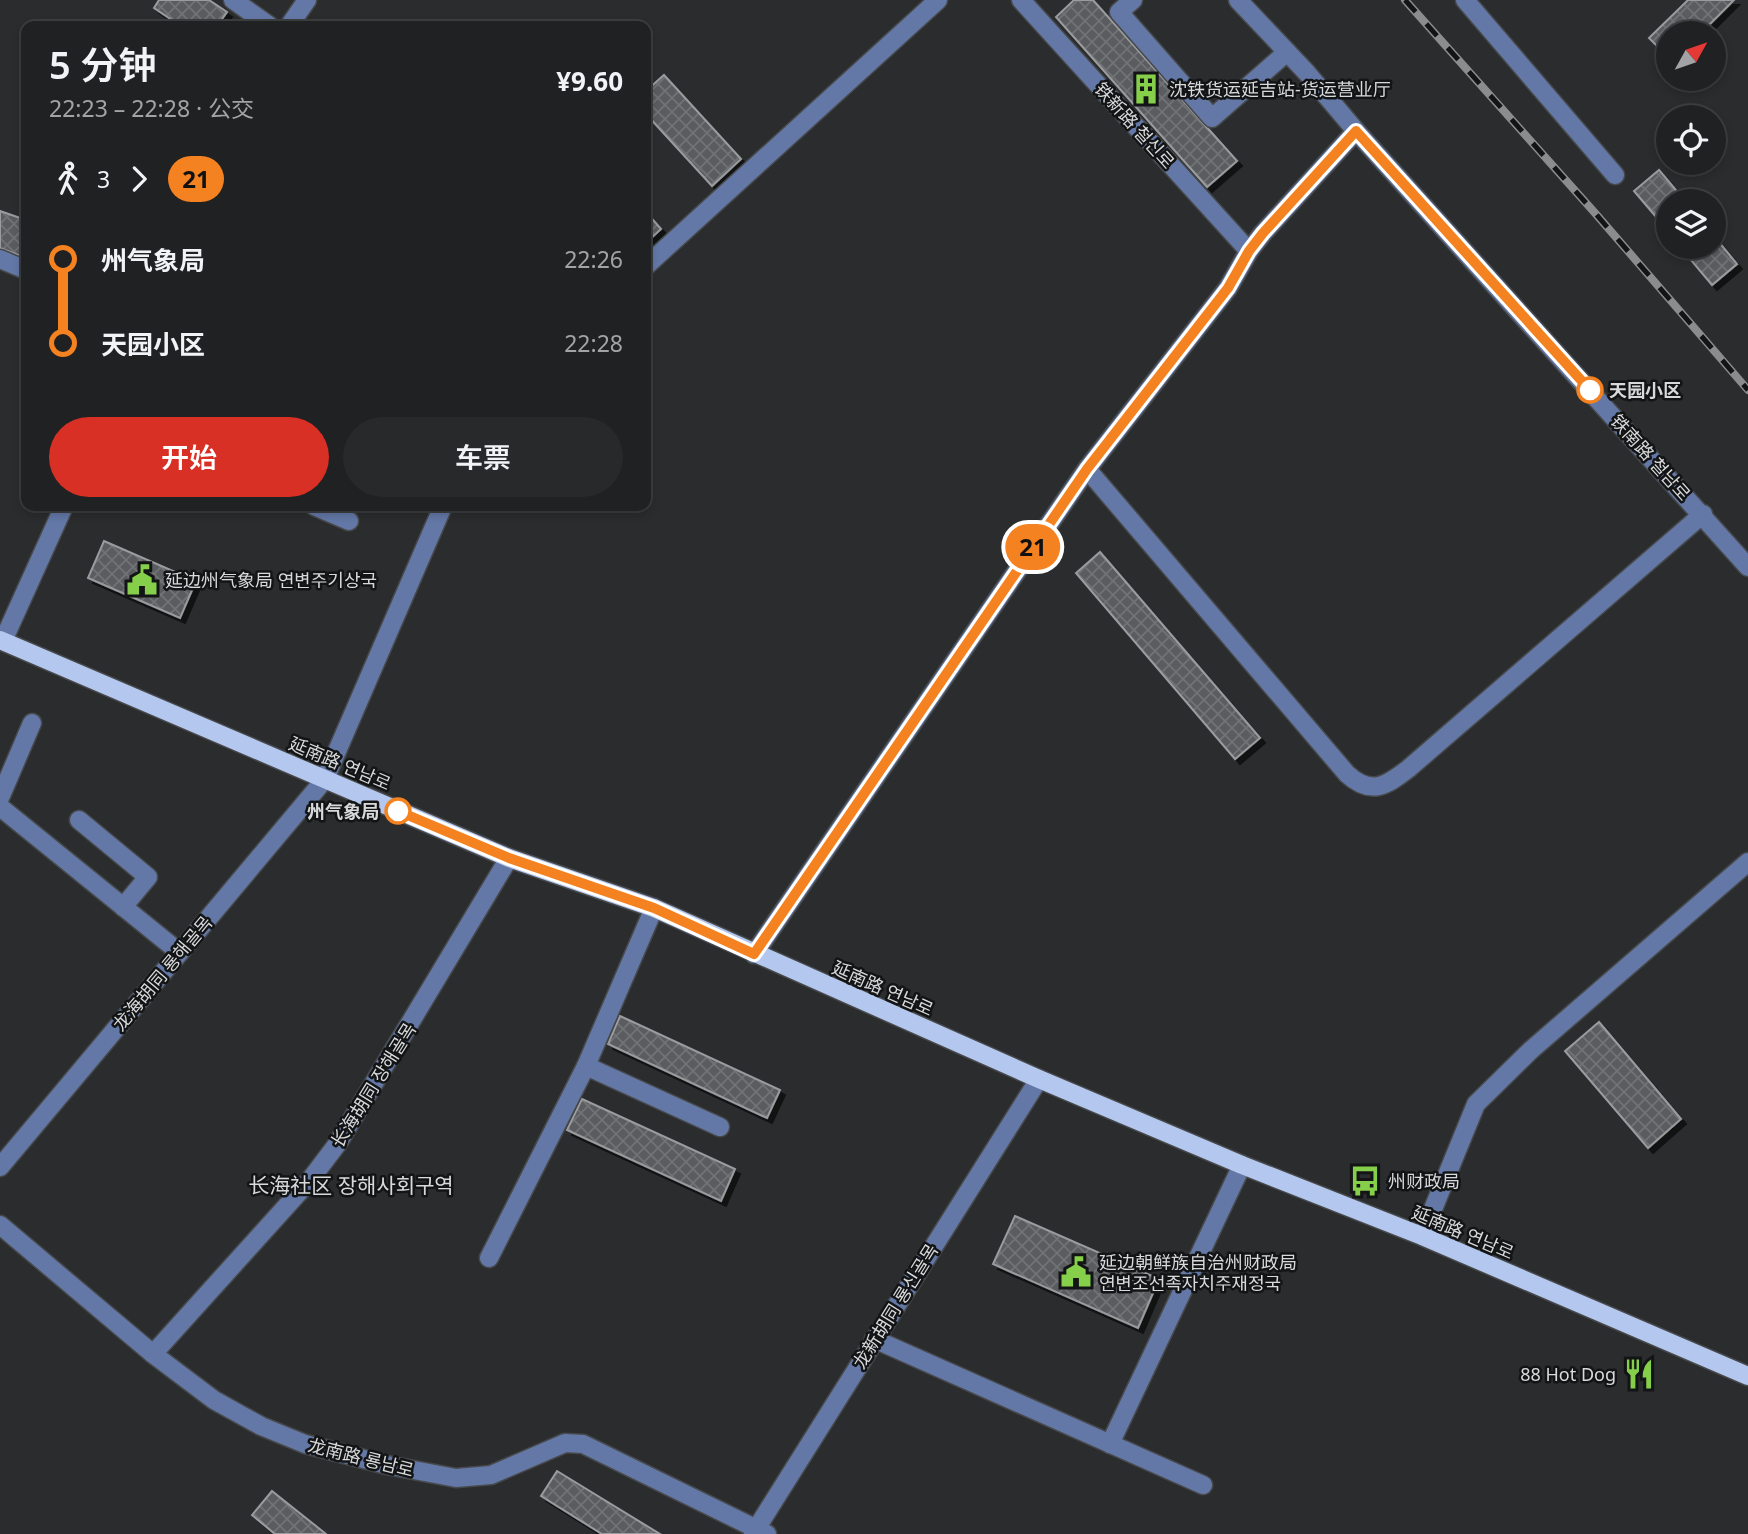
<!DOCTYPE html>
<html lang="zh">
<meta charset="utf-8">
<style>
body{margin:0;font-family:"Noto Sans","Noto Sans SC","Noto Sans KR",sans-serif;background:#28292a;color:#f1f3f6;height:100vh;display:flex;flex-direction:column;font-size:26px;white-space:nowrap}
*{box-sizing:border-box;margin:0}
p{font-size:23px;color:#a2a3a5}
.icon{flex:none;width:38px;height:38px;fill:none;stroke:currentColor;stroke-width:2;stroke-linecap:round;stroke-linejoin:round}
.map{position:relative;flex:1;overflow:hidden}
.details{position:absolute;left:21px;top:21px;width:630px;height:490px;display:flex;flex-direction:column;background:#202122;border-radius:14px;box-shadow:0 4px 10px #0003,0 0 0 2px #3d3e40}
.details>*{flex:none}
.badge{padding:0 14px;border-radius:23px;font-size:24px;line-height:46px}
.needle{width:46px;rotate:50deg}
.buttons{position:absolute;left:1656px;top:21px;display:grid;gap:14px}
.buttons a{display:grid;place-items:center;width:70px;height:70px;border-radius:50%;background:#202122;box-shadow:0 4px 10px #0003,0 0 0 2px #3d3e40;font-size:35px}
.map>.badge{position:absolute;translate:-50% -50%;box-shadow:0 0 0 4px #fff}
.legs{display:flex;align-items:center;gap:10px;height:77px;padding:0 28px;font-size:23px}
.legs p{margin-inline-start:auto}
.head{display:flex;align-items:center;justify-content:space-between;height:119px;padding:0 28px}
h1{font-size:38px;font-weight:600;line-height:52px}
.primary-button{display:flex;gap:14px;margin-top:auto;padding:14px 28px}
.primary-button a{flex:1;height:80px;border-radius:42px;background:#d93025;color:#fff;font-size:28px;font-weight:600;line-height:80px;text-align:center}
.primary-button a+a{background:#28292a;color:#f1f3f6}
ul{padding:0 28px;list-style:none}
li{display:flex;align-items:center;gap:24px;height:84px;font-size:26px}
li i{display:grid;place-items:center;width:10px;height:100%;margin:0 9px;background:currentColor}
li i::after{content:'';width:18px;height:18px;margin:-9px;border:5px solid;border-radius:50%;background:#202122}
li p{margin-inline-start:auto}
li:first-child i{background:linear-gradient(#0000 50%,currentColor 0)}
li:last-child i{background:linear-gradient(currentColor 50%,#0000 0)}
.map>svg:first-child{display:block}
.building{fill:url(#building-cross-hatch);stroke:#999b9e;stroke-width:2;filter:url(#shadow)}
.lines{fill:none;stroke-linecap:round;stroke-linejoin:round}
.minor-casing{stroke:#46484a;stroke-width:21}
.major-casing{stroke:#46484a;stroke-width:21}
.minor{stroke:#6378a7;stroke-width:18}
.major{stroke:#b4c7ee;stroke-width:18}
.rail-casing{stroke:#8a8c8e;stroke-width:8}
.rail{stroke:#131415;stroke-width:5;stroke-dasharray:16;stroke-linecap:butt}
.line-1-casing{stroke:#fff;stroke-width:16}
.line-1{stroke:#f58220;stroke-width:10}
.stop-1-dot{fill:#fff;stroke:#f58220;stroke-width:3.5}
.labels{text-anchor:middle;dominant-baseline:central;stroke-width:5;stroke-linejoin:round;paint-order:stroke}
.poi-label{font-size:18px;fill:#d8d9db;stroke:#131415;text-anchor:start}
.street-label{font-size:18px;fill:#d8d9db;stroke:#131415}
.stop-label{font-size:18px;font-weight:bold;fill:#d8d9db;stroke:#131415;text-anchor:start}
.quarter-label{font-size:21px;fill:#d8d9db;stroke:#131415}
</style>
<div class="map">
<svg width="1748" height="1534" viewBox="0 0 1748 1534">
<defs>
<pattern id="building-cross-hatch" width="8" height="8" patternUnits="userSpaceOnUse" patternTransform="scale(1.75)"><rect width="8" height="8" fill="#5a5c5f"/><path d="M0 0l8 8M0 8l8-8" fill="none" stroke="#717375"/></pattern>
<filter id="shadow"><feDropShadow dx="5" dy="5" stdDeviation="0" flood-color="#0009"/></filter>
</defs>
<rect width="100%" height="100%" fill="#2a2c2e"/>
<g class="building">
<path d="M159,0H209L227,12L217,26H181L154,8Z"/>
<path d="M1074,0H1093L1237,161L1207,187L1056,17Z"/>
<path d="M1688,0H1734L1701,33H1668V57L1649,38Z"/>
<path d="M664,75L741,159L712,186L646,114V91Z"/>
<path d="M1659,170L1685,201H1668V231L1634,191Z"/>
<path d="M0,211L26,220V258L0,248Z"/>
<path d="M646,212L661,229L646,243Z"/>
<path d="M1713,235L1737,264L1712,285L1680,247H1713Z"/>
<path d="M104,541L196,581L180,618L88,578Z"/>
<path d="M1100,552L1260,738L1235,759L1076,573Z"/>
<path d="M620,1016L780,1090L767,1118L608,1044Z"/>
<path d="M1599,1022L1681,1119L1648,1148L1565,1051Z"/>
<path d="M582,1099L735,1169L721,1201L567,1130Z"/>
<path d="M1015,1216L1159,1279L1138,1328L993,1264Z"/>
<path d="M557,1471L660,1534H602L541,1496Z"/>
<path d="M272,1491L326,1534H275L252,1515Z"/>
</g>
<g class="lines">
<g class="minor-casing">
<g id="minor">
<path d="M233,0L270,26"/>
<path d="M1021,0L1249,251"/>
<path d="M1133,0L1119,12L1212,118L1287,52"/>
<path d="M1238,0L1307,73L1356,131L1748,567"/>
<path d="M1465,0L1615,175"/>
<path d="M289,26L307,0"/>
<path d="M0,259L26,270"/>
<path d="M646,266L938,0"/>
<path d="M1087,469L1347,774C1371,796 1386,786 1408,769L1703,514"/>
<path d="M314,506L349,521"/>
<path d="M3,641L64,506"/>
<path d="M0,798L32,723"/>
<path d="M0,807L179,952"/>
<path d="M79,820L148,877L123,907"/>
<path d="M754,954L1087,469L1228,288L1249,251L1263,233L1356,131"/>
<path d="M586,1066L720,1127"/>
<path d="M0,1167L325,779L443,506"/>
<path d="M0,1225L153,1354L214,1400L261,1426L305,1444L387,1465L456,1478L491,1475L565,1443L583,1444L767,1534"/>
<path d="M1422,1236L1476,1104L1531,1050L1748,862"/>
<path d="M489,1258L586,1066L654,908"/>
<path d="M874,1339L1203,1485"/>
<path d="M153,1354L310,1180L338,1143L509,858"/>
<path d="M1110,1444L1242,1165"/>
<path d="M753,1534L1039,1079"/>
</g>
</g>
<g class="major-casing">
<path id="major" d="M0,640L509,858L654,908L1039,1079L1242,1165L1422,1236L1748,1376"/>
</g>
<use href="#minor" class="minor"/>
<use href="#major" class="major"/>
<g class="rail-casing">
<path id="rail" d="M1405,0L1595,213L1748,390"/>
</g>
<use href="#rail" class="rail"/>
</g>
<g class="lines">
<g class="line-1-casing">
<path id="line-1" d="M398,811L509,858L654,908L754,954L1087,469L1228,288L1249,251L1263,233L1356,131L1590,390"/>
</g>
<use href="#line-1" class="line-1"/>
</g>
<defs>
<g id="building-bare" transform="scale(2.415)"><path d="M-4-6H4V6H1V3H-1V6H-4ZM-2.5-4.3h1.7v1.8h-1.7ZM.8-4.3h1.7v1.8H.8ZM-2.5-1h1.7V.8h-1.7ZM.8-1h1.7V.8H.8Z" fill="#86cf4b" stroke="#131415" stroke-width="2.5" paint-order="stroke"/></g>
<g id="civic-bare" transform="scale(2.415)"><path d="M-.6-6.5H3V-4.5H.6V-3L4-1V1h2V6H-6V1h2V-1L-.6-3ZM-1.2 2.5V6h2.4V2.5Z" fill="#86cf4b" stroke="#131415" stroke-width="2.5" paint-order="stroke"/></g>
<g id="bus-bare" transform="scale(2.415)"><path d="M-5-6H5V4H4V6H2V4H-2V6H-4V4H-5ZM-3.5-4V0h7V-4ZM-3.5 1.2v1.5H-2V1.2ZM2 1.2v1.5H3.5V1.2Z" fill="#86cf4b" stroke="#131415" stroke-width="2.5" paint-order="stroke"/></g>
<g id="restaurant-bare" transform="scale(2.415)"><path d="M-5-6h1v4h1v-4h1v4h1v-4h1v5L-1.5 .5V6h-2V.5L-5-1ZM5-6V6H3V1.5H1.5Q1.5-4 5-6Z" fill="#86cf4b" stroke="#131415" stroke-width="2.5" paint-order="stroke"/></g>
</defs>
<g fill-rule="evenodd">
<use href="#building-bare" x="1146" y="89"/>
<use href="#civic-bare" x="142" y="580"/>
<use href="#bus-bare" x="1365" y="1181"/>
<use href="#civic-bare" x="1076" y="1272"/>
<use href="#restaurant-bare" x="1639" y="1374"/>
</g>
<g class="stop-1-dot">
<circle cx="1590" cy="390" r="12"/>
<circle cx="398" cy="811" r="12"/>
</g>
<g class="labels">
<g class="poi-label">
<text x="1169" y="89">沈铁货运延吉站-货运营业厅</text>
<text x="165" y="580">延边州气象局 연변주기상국</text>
<text x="1388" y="1181">州财政局</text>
<text x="1099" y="1262">延边朝鲜族自治州财政局<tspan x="1099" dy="21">연변조선족자치주재정국</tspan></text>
<text x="1616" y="1374" text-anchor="end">88 Hot Dog</text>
</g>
<g class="street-label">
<text transform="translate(1135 125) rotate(48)">铁新路 철신로</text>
<text transform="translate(1651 457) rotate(48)">铁南路 철남로</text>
<text transform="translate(340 763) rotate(23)">延南路 연남로</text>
<text transform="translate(162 973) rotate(-50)">龙海胡同 룡해골목</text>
<text transform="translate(883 988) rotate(24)">延南路 연남로</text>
<text transform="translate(373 1085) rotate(-58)">长海胡同 장해골목</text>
<text transform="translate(1463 1232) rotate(23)">延南路 연남로</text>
<text transform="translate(895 1306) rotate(-58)">龙新胡同 룡신골목</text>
<text transform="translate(361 1457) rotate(14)">龙南路 룡남로</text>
</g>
<g class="stop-label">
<text x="1609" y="390">天园小区</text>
<text x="379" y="811" text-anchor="end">州气象局</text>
</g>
<g class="quarter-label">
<text x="351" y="1185">长海社区 장해사회구역</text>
</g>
</g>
</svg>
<div class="buttons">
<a><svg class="needle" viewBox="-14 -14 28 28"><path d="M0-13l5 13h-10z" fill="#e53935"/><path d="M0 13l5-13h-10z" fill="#a2a3a5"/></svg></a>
<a><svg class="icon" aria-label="locate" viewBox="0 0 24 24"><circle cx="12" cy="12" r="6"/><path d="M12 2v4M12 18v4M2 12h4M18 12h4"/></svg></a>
<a><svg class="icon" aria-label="layers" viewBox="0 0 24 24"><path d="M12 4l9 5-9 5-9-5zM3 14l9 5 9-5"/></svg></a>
</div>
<b class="badge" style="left:1033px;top:547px;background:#f58220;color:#111">21</b>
<section class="details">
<div class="head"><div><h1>5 分钟</h1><p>22:23 – 22:28 · 公交</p></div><b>¥9.60</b></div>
<div class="legs"><svg class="icon" aria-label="walk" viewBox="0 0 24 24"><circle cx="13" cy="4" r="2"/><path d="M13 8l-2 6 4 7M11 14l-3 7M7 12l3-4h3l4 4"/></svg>3<svg class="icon" aria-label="forward" viewBox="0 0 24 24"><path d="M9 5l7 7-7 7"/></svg><b class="badge" style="background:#f58220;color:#111">21</b></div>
<ul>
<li><i style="color:#f58220"></i><b>州气象局</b><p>22:26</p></li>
<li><i style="color:#f58220"></i><b>天园小区</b><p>22:28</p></li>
</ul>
<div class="primary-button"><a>开始</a><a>车票</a></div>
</section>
</div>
